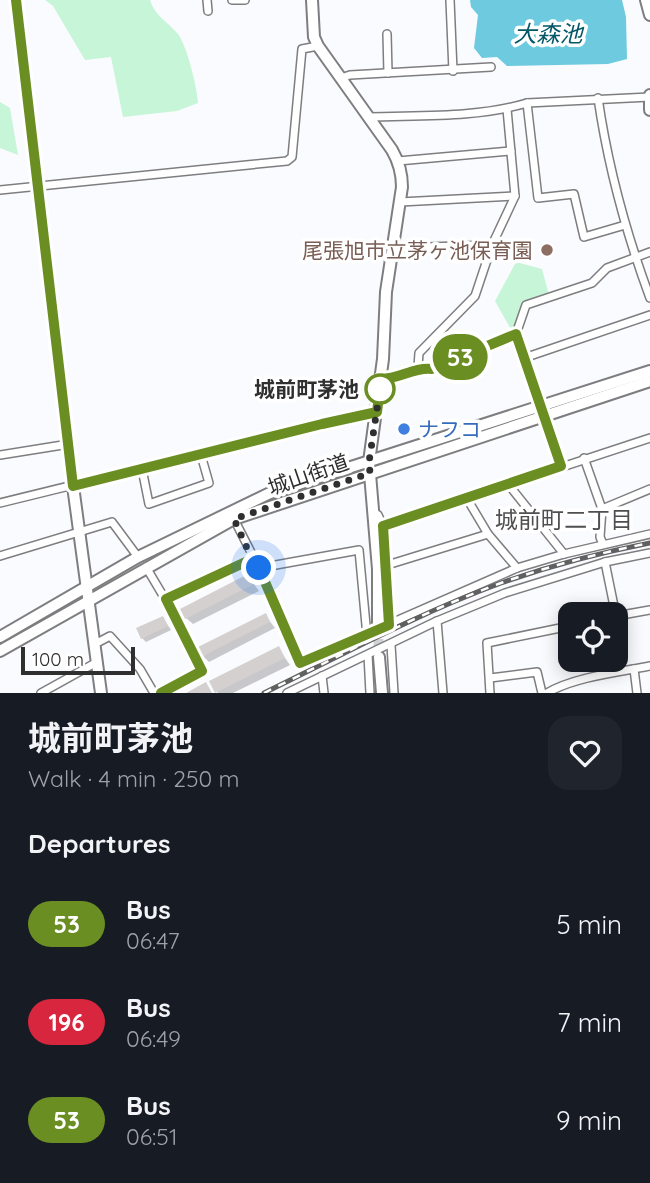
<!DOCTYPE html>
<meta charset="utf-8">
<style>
body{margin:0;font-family:Quicksand,"Noto Sans JP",sans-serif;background:#20242c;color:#f1f3f6;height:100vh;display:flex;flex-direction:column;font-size:26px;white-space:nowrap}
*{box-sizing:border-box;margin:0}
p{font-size:23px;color:#9ea1a6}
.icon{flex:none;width:38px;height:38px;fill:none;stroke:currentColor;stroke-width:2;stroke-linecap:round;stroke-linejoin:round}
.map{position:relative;height:693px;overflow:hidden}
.side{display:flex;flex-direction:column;background:#171b24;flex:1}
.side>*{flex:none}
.badge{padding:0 14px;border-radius:23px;font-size:24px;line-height:46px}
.tools{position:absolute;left:558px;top:602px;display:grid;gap:14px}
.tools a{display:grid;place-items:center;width:70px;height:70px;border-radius:14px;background:#171b24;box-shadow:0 4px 18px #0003;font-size:35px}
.scale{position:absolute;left:21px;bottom:18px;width:114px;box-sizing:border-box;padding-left:7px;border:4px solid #2f2f30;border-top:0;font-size:19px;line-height:24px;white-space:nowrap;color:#2f2f30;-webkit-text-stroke:5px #fff;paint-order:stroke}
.you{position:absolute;width:35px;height:35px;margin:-18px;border:5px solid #fff;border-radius:50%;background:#1a73e8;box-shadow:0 0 0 10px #1a73e833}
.map>.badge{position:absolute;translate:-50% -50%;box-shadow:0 0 0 4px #fff}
h2{padding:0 28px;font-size:26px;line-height:63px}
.round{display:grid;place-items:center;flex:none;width:74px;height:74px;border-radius:21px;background:#20242c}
.head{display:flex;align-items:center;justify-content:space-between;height:119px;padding:0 28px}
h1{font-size:33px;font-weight:700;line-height:52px}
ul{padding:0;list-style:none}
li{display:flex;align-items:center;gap:21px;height:98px;padding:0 28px}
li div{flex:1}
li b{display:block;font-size:26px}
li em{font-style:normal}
li .badge{min-width:77px;font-weight:700;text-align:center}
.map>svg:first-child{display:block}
.green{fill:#c7f5d8}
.water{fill:#6ecadf}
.shadow{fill:#0003}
.building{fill:#d4d0cf}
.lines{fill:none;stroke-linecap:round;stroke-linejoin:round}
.secondary-tunnel{stroke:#d1d2d5;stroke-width:10;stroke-dasharray:10 5;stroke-linecap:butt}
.lane-casing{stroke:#7e7e81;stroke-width:7}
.street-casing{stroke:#7e7e81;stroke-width:10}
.secondary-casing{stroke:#7e7e81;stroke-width:14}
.lane{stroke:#fff;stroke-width:3.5}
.street{stroke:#fff;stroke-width:7}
.secondary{stroke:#fff;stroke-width:10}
.rail-casing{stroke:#606061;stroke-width:5}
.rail{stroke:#fff;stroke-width:2.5;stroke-dasharray:8;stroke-linecap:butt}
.line-casing{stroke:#fff;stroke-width:16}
.line{stroke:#6b8e23;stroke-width:10}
.walk{stroke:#2f2f30;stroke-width:7;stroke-dasharray:0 12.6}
.education-dot{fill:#8d6e63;stroke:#fff;stroke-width:2.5}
.stop-dot{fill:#fff;stroke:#6b8e23;stroke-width:3.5}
.shop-dot{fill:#3f7fe0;stroke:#fff;stroke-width:2.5}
.labels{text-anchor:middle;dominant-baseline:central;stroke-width:7;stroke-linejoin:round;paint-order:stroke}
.education-label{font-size:21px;fill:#785e54;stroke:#fff;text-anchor:end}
.stop-label{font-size:21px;font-weight:bold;fill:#2f2f30;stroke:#fff;text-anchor:end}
.shop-label{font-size:21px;fill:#366cbe;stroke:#fff;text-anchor:start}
.street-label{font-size:21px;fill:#2f2f30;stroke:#fff}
.water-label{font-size:23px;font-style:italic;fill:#035766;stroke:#fff}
.neighbourhood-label{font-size:23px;fill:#4f4f52;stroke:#fff}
</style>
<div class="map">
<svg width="650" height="693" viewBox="0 0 650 693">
<rect width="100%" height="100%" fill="#fafbfe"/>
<g class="green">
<path d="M45,0H150C154,15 168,22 178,34C187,46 197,87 198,103L177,111L123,117L111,57L85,60L53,6Z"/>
<path d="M0,102L10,108L18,155L0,148Z"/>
<path d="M516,262L542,269L549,295L523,305L513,333L495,301Z"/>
</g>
<path class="water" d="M470,0H622L626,17L627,59L608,64L507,66L497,57L482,58L474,48L478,15L471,7Z"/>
<g class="shadow">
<path d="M248,576L259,591L193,624L186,618Z"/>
<path d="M265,615L275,628L209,662L203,656Z"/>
<path d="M163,618L171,630L146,642L142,638Z"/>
<path d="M278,648L290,665L233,693H218L211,681Z"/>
</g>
<g class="building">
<path d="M248,574L254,584L185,619L180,609Z"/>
<path d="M266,613L270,622L201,657L196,648Z"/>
<path d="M163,616L168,626L141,639L136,628Z"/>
<path d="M279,646L285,658L215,693L209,681Z"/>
<path d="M206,682L212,693H186Z"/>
</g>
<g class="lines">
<path class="secondary-tunnel" d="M378,624L379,657"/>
<g class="lane-casing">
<path id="lane" d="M37,189L73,483"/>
</g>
<g class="street-casing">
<g id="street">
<path d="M16,0L37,187"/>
<path d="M207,0L208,11"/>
<path d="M232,0H245"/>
<path d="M450,0L453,71"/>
<path d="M387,34L388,73"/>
<path d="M341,78L350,75L491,67"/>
<path d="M598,98C608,167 626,233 650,298"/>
<path d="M527,103L538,198L574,194L584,237L625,225"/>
<path d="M369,117C421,115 476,118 527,103L650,97"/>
<path d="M398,161L511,151"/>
<path d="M0,190L287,161L292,157L302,49L318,46"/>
<path d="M400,202L515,196"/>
<path d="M393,248L492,245"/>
<path d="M524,358L650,315"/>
<path d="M418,367L419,353L475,296L492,245L515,196L507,109"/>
<path d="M381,379C401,379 411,367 432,369L516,334"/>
<path d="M0,455L69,444"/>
<path d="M584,458L602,509L600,537L603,544"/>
<path d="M561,465L516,334L526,305L592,283L607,268L650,252"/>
<path d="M142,469L149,504L209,483L201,455"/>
<path d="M508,484L564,554"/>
<path d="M466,497L488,534L517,568"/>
<path d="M0,503L322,424L377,412"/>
<path d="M602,509L650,489"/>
<path d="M374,512L378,515L383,526L389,625"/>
<path d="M234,519L259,568L300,663L517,568L564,554L650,534"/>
<path d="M383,526L650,438"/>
<path d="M0,556L112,522L138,557"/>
<path d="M605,562L616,616"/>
<path d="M384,566L488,534"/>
<path d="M146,567L165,599L202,671L161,693"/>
<path d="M259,568L359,550L367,636"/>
<path d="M165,599L252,559"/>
<path d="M616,616L650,610"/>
<path d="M437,621L443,693"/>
<path d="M95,644L110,636L140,669L154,693"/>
<path d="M391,645L394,693"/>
<path d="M368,655L370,693"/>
<path d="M634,669L637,693"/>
<path d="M322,676L324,693"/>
<path d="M490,678L537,672L542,693"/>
<path d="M41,693L97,662"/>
<path d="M287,693L437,621L505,593L605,562L650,553"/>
<path d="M490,693L487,643L570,626"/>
<path d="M547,693C574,677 619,672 650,666"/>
</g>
</g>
<g class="secondary-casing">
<g id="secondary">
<path d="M312,0L314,37L318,46L392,150C399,162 402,173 402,187L386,292L383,359L369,462L378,569V624"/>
<path d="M646,0L650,15"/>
<path d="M650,95V110"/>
<path d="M73,486L101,693"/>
<path d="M0,637L138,557L270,493L650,371"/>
<path d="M0,651L234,519L650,381"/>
<path d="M379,657L382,693"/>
</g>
</g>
<use href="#lane" class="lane"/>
<use href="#street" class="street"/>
<use href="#secondary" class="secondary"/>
<g class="rail-casing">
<path id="rail" d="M264,693C342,655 419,613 501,583C549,566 599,553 650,543"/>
</g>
<use href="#rail" class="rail"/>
</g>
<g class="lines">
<g class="line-casing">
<path id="line" d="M16,0L73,486L322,424L377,412L381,379C400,379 413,367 432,369L516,334L561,466L383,526L389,625L300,663L259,568L252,559L166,599L202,671L161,693"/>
</g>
<use href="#line" class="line"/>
<path class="walk" d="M259,568L252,559L234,519L370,473L369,462L380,389"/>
</g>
<circle class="education-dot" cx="547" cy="250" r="7"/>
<circle class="stop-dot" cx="380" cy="389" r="14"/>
<circle class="shop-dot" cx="404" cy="429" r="7"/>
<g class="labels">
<g class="education-label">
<text x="533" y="250">尾張旭市立茅ヶ池保育園</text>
</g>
<g class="stop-label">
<text x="359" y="389">城前町茅池</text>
</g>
<g class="shop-label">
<text x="418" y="429">ナフコ</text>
</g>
<g class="street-label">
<text transform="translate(308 474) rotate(-19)">城山街道</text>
</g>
<g class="water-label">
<text x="548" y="33">大森池</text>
</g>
<g class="neighbourhood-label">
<text x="564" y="519">城前町二丁目</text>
</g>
</g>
</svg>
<div class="tools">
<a><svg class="icon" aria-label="locate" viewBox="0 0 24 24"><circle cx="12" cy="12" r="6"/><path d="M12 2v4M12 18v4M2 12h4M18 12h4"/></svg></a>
</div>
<div class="scale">100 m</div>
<div class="you" style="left:259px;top:568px"></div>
<b class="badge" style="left:460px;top:357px;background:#6b8e23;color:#fff">53</b>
</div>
<section class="side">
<div class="head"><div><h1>城前町茅池</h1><p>Walk · 4 min · 250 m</p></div><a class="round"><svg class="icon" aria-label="heart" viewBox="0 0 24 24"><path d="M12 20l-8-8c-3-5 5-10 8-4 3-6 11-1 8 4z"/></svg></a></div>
<h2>Departures</h2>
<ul>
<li><span class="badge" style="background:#6b8e23;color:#fff">53</span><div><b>Bus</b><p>06:47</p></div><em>5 min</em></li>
<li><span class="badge" style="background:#d7263d;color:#fff">196</span><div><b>Bus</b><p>06:49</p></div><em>7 min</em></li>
<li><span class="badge" style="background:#6b8e23;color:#fff">53</span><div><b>Bus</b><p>06:51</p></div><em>9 min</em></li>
</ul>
</section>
